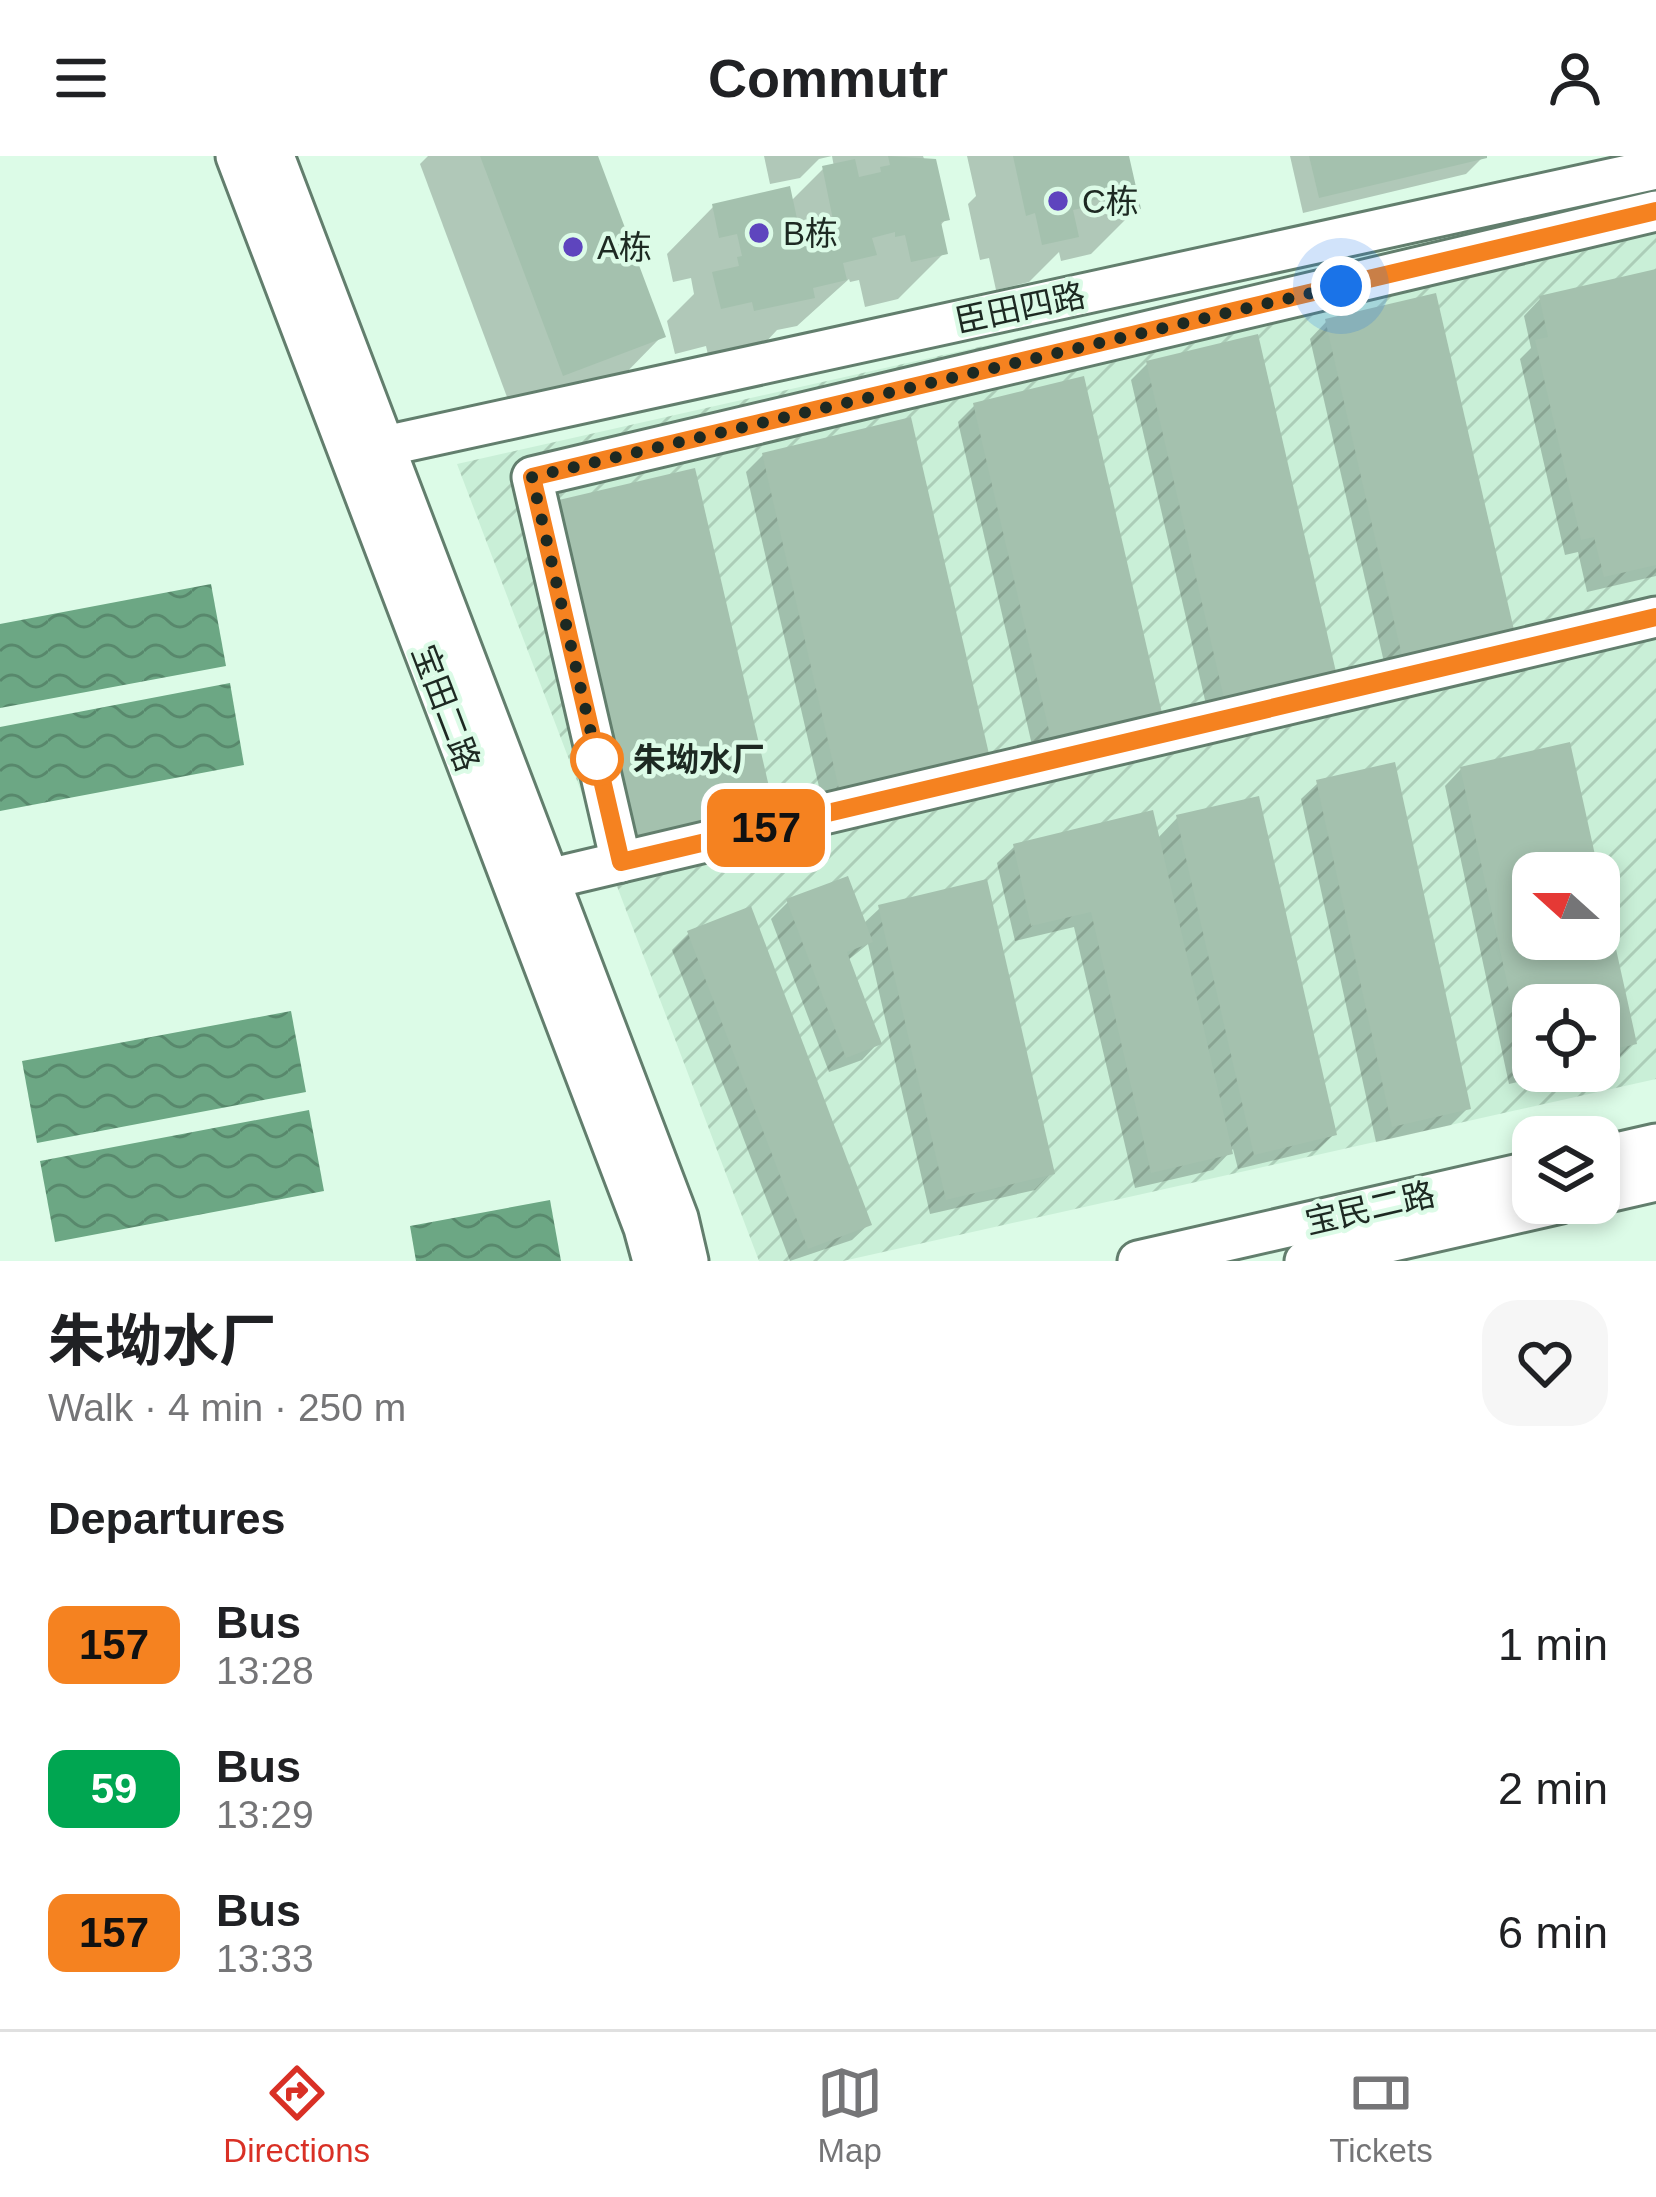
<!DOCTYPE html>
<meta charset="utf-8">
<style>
body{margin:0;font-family:Arial,"Noto Sans SC",sans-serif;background:#f6f6f6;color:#202124;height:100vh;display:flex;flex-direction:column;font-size:45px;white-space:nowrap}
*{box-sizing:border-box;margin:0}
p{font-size:39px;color:#757577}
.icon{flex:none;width:66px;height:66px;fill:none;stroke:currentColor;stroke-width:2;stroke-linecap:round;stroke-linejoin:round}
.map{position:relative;height:1105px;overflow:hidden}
.details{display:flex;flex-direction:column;background:#fff;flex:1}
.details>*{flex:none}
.badge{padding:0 24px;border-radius:18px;font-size:42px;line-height:78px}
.needle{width:78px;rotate:291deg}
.buttons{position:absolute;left:1512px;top:696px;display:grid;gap:24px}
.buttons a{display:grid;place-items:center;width:108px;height:108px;border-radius:24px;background:#fff;box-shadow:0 6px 18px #0003;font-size:60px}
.you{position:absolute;width:60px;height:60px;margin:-30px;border:9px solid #fff;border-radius:50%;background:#1a73e8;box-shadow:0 0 0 18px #1a73e833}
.map>.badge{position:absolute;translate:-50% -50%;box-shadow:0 0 0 6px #fff}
h2{padding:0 48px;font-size:45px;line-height:108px}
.round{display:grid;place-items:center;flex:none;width:126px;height:126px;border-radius:36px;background:#f6f6f6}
.head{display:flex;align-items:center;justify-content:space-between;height:204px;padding:0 48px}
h1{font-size:57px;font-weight:700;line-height:90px}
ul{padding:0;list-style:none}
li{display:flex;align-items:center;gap:36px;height:144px;padding:0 48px}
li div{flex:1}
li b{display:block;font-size:45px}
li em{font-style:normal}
li .badge{min-width:132px;font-weight:700;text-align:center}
header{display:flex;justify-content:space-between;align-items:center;height:156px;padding:0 48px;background:#fff;font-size:54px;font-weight:700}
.dock{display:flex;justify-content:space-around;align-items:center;height:168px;border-top:3px solid #e0e0e0;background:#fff;font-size:33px;color:#757577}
.dock a{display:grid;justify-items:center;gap:6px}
.dock .selected{color:#d93025}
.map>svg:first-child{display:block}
.industrial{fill:url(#industrial-furrows);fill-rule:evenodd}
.water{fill:url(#water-waves)}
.shadow{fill:#0003}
.building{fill:#a4c1ae}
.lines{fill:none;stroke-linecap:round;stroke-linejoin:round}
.minor-casing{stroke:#627e6d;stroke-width:45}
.minor{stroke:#fff;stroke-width:39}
.line-casing{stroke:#fff;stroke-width:27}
.line{stroke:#f58220;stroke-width:18}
.walk{stroke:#1d2922;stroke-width:12;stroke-dasharray:0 21.6}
.poi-dot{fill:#5e45be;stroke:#dcfbe7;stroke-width:4.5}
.stop-dot{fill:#fff;stroke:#f58220;stroke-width:6}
.labels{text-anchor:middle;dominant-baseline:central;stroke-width:9;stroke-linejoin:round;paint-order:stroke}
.poi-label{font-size:33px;fill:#1d2922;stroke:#dcfbe7;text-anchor:start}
.street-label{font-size:33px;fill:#1d2922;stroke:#dcfbe7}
.stop-label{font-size:33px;font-weight:bold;fill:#1d2922;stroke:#dcfbe7;text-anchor:start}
</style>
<header><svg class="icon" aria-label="menu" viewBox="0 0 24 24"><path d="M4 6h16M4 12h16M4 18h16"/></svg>Commutr<svg class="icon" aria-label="person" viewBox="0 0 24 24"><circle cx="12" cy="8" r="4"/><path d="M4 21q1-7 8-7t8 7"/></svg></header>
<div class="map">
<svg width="1656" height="1105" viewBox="0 0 1656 1105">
<defs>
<pattern id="industrial-furrows" width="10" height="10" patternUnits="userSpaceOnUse" patternTransform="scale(3)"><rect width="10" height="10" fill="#c9efd7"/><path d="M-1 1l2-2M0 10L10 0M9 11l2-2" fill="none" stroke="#accdb8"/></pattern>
<pattern id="water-waves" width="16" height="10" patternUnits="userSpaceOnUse" patternTransform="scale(3)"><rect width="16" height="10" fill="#6ca784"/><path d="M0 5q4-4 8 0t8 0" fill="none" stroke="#58886c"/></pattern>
</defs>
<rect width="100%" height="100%" fill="#dcfbe7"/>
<path class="industrial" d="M1656,39V923L843,1105H759L457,308ZM1533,717H1599V783H1533ZM1533,849H1599V915H1533Z"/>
<g class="water">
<path d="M211,428L226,510L0,552V468Z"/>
<path d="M230,527L244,609L0,655V571Z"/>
<path d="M291,855L306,936L37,987L22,905Z"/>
<path d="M309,954L324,1035L55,1086L40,1005Z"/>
<path d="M550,1044L561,1105H416L410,1070Z"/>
</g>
<g class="shadow">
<path d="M428,0H595L662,180L616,227L516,265L420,8Z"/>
<path d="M764,0H923L946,63L939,71L944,97L898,143L865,151L859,124L850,126L849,123L797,170L777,174L765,187L708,199L706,190L675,198L667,165L694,138L691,122L673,126L667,98L713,51L790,46L823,13L834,11L832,0L819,3L800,22L770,28Z"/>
<path d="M967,0H1126L1137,52L1091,98L1061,105L1059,96L1029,126L996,134L989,102L980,104L968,48L976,40Z"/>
<path d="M1290,0H1483V1L1466,18L1303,57Z"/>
<path d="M1656,116V420L1587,436L1578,396L1565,399L1520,203L1531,192L1524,160L1540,143Z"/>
<path d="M1326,166L1511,473L1494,490L1386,515L1310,183Z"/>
<path d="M1148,207L1332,515L1316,532L1208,557L1131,224Z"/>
<path d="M974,250L1158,556L1142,573L1034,598L958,266Z"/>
<path d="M763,299L985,597L969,614L823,648L746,316Z"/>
<path d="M531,366L770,647L753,664L607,698Z"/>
<path d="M1461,613L1596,717H1533V783H1599V730L1633,887L1617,904L1599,908V849H1533V915H1566L1509,928L1445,630Z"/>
<path d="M1318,627L1468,952L1451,969L1376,986L1301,643Z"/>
<path d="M1177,662L1334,978L1317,994L1238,1013L1233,993L1213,1014L1135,1032L1074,771L1015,785L997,707L1014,691L1157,683Z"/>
<path d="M788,746L863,768L880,752L1051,1017L1035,1034L930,1058L868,788L847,805L878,887L862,904L829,916L771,763Z"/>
<path d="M689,777L869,1068L852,1084L790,1105L672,794Z"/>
</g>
<g class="building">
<path d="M480,0H598L666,181L563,220Z"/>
<path d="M888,0L936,3L950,64L941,66L948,98L911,106L905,79L895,81V76L872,82L877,99L843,107L847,124L813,132L815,142L754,155L752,146L721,153L712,116L739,110L737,101L742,100L737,78L719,82L712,48L790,30L802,86L807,85L809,95L838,88L822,10L855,3L859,21L881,16L880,11L890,9Z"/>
<path d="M1013,0H1129L1141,53L1107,60L1103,42L1081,47L1082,52L1073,54L1079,81L1042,89L1035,57L1026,60Z"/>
<path d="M1309,0H1487V2L1319,42Z"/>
<path d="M1656,113V409L1604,421L1594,381L1581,384L1535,184L1548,181L1539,140Z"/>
<path d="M1436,137L1514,474L1402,500L1325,163Z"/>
<path d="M1258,178L1336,516L1224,542L1146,205Z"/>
<path d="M1084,220L1162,557L1051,583L973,247Z"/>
<path d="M911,261L989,598L839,633L762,297Z"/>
<path d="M695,312L773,648L623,684L546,347Z"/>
<path d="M1570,586L1599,717H1533V783H1599L1601,725L1637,888L1599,896V849H1533V911L1526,913L1460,611Z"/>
<path d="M1395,606L1471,953L1392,971L1316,624Z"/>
<path d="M1259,640L1337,979L1254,999L1176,659Z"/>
<path d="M1153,654L1233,998L1151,1017L1091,756L1031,770L1013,688Z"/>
<path d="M848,720L873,786L847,796L882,888L846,902L786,743Z"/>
<path d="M987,723L1055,1018L946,1044L878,749Z"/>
<path d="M751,750L872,1069L808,1093L687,775Z"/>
</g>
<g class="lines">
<g class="minor-casing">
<g id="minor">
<path d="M236,0L644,1072L653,1105"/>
<path d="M274,0L678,1062L688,1105"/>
<path d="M385,290L1656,13"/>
<path d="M621,706L532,321L1656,55"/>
<path d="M549,723L1656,461"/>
<path d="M1599,1001L1656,988"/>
<path d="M1599,1038L1656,1025"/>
<path d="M1138,1105L1533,1015"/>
<path d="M1305,1105L1561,1047"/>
</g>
</g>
<use href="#minor" class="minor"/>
</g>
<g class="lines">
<g class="line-casing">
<path id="line" d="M1656,55L532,321L621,706L1656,461"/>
</g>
<use href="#line" class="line"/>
<path class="walk" d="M597,603L601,620L532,321L1341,130"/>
</g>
<g class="poi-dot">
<circle cx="1058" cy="45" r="12"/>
<circle cx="759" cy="77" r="12"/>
<circle cx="573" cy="91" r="12"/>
</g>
<circle class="stop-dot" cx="597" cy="603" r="24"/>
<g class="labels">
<g class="poi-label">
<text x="1082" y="45">C栋</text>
<text x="783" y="77">B栋</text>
<text x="597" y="91">A栋</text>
</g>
<g class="street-label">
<text transform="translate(1020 152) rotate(-12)">臣田四路</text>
<text transform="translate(446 552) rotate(69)">宝田二路</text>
<text transform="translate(1370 1052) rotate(-13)">宝民二路</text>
</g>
<g class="stop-label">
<text x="633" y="603">朱坳水厂</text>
</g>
</g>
</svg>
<div class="buttons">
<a><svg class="needle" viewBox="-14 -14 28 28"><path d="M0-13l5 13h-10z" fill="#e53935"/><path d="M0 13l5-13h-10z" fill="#757577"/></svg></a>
<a><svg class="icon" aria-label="locate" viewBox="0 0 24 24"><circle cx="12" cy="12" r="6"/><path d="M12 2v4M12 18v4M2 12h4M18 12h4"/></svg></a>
<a><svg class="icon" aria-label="layers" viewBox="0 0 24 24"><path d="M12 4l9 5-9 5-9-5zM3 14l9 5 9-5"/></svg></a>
</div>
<div class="you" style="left:1341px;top:130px"></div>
<b class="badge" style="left:766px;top:672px;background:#f58220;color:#111">157</b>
</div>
<section class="details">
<div class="head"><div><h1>朱坳水厂</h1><p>Walk · 4 min · 250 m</p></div><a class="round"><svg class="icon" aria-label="heart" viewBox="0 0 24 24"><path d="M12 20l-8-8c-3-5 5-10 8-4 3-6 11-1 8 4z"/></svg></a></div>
<h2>Departures</h2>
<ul>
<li><span class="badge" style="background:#f58220;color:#111">157</span><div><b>Bus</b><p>13:28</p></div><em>1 min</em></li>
<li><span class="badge" style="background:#00a651;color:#fff">59</span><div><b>Bus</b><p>13:29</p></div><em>2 min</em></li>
<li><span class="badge" style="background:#f58220;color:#111">157</span><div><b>Bus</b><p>13:33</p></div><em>6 min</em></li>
</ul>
</section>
<nav class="dock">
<a class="selected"><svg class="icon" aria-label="directions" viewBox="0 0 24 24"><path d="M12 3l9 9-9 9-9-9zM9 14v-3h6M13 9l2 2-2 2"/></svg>Directions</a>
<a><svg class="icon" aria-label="map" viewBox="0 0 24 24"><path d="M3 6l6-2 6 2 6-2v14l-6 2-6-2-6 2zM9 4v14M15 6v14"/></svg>Map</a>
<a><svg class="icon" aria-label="tickets" viewBox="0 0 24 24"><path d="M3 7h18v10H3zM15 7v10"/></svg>Tickets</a>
</nav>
